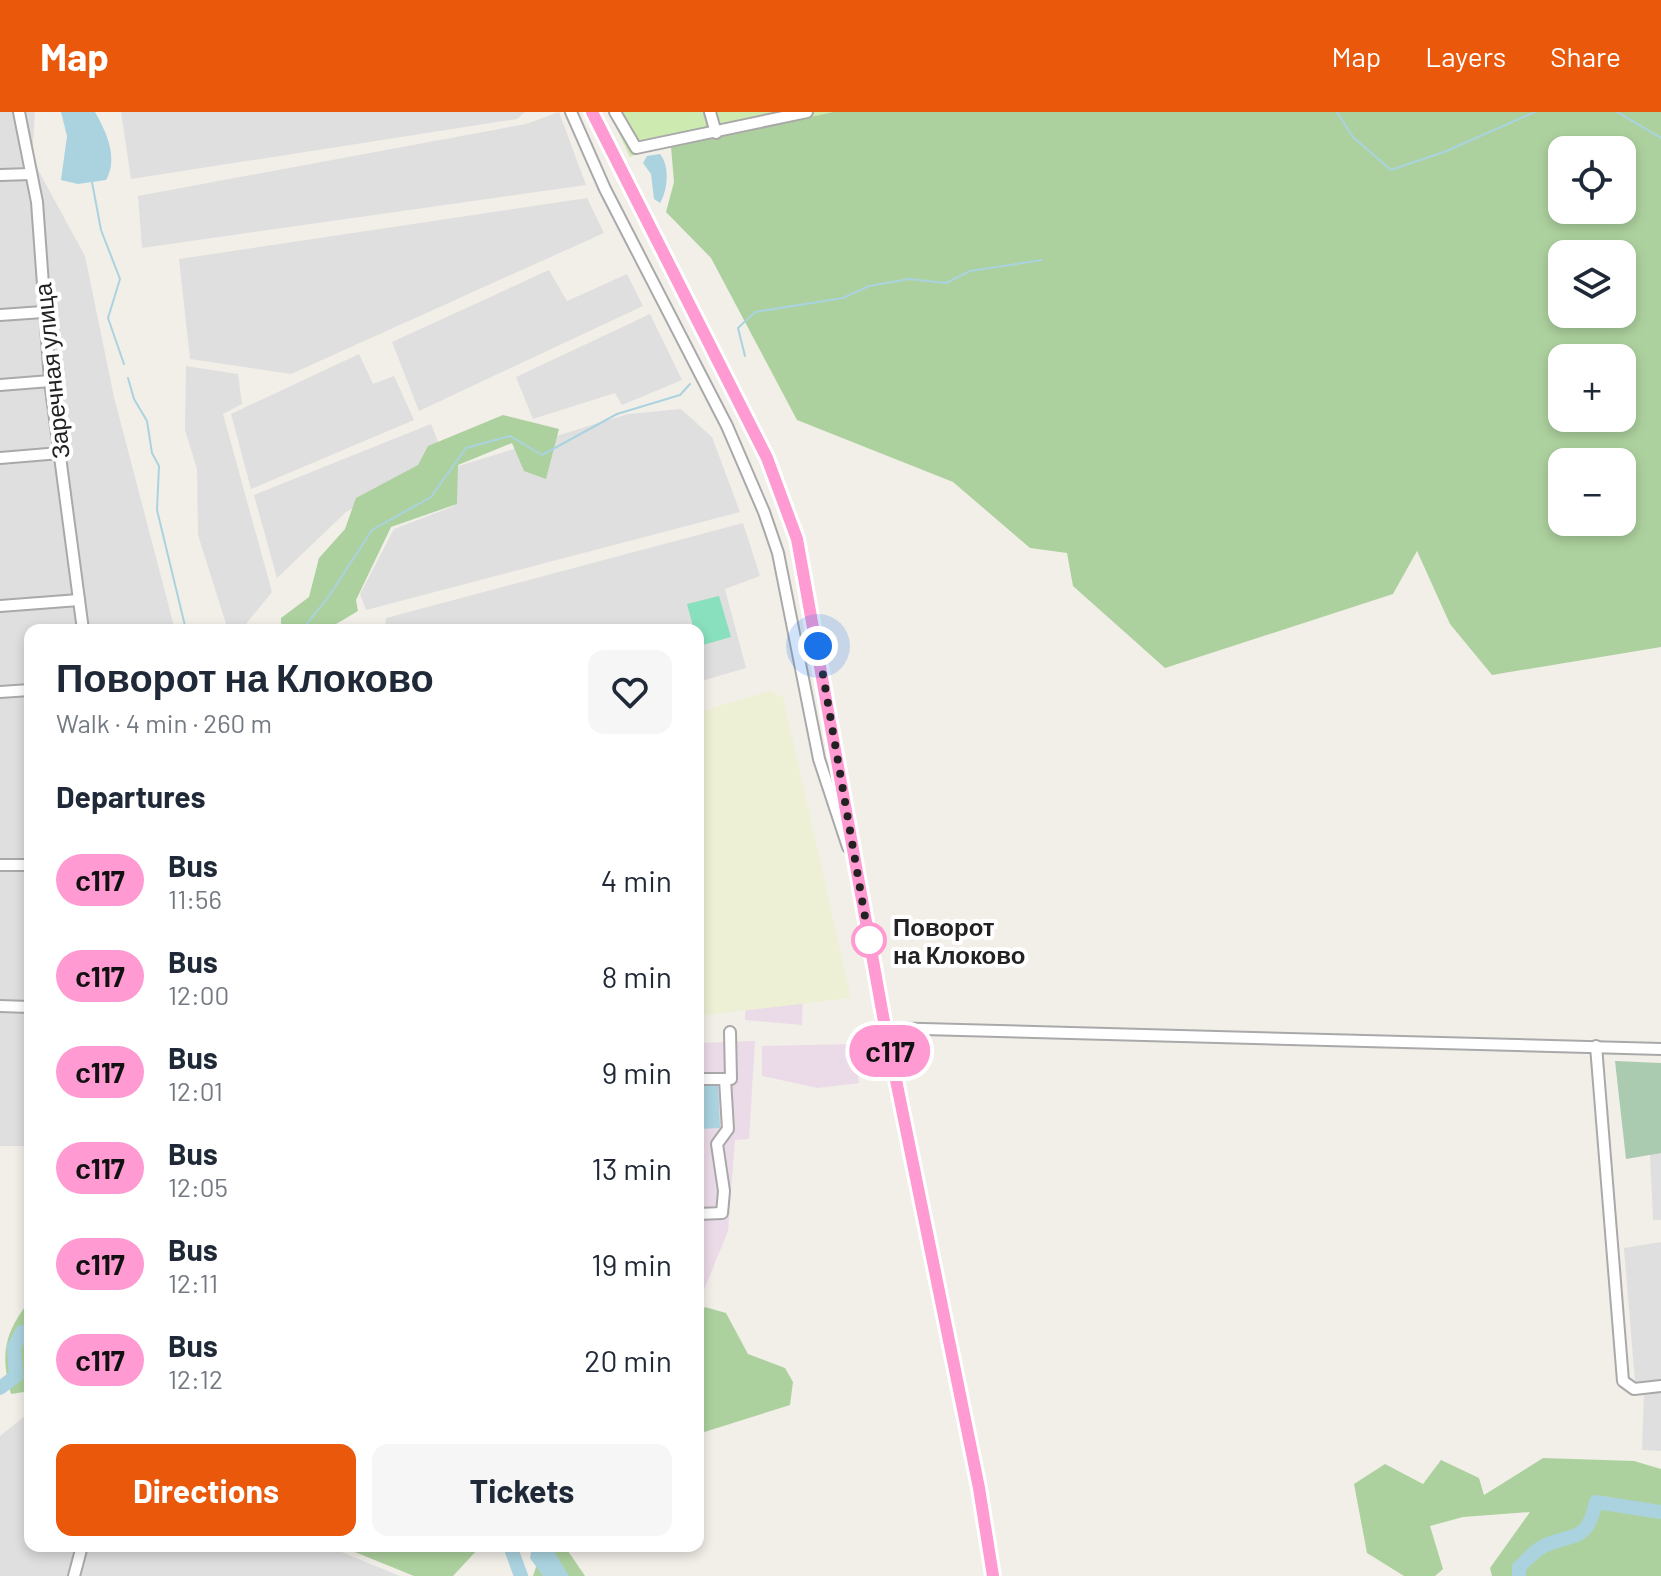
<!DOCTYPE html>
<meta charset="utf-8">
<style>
body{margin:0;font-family:Barlow,sans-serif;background:#f6f6f7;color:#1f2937;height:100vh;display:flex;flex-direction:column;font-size:30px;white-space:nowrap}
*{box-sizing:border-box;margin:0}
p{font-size:26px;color:#747a83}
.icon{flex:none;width:44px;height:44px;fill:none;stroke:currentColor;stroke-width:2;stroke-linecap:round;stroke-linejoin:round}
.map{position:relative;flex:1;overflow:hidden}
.details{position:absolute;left:24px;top:512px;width:680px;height:928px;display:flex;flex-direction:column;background:#fff;border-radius:16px;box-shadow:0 4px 12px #0003}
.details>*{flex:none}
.badge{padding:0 16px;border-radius:26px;font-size:28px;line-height:52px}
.fabs{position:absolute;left:1548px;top:24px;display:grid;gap:16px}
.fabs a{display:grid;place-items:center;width:88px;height:88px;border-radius:16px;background:#fff;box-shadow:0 4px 12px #0003;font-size:40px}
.you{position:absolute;width:40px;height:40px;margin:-20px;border:6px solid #fff;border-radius:50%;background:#1a73e8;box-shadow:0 0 0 12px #1a73e833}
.map>.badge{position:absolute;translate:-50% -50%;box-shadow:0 0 0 4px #fff}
h2{padding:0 32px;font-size:30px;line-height:72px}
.round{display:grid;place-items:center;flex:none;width:84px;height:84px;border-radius:16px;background:#f6f6f7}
.overview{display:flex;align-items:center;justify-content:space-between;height:136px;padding:0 32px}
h1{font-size:38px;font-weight:700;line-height:60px}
.button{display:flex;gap:16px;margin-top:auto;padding:16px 32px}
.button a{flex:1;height:92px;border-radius:16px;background:#ea580c;color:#fff;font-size:32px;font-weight:700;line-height:92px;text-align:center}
.button a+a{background:#f6f6f7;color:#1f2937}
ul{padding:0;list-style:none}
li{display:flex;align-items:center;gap:24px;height:96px;padding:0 32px}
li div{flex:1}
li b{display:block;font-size:30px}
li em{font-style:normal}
li .badge{min-width:88px;font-weight:700;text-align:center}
header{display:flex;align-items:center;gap:48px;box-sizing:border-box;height:112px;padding:0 40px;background:#ea580c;color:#fff}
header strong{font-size:38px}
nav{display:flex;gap:44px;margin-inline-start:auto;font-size:28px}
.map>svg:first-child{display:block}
.residential{fill:#e0dfdf}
.industrial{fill:#ebdbe8}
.farmland{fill:#eef0d5}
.grass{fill:#cdebb0}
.forest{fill:#add19e;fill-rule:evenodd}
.cemetery{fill:#aacbaf}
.pitch{fill:#88e0be}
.water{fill:#aad3df}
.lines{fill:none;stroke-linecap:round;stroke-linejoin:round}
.stream{stroke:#aad3df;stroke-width:2}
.river{stroke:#aad3df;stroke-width:14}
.minor-casing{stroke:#a9a9a9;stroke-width:14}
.major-casing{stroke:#a06b00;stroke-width:16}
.minor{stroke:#fff;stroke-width:10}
.major{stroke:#fcd6a4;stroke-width:12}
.line-casing{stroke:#fff;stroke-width:18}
.line{stroke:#ff9ad2;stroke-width:12}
.walk{stroke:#222;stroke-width:8;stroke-dasharray:0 14.4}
.stop-dot{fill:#fff;stroke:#ff9ad2;stroke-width:4}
.labels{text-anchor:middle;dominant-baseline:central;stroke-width:8;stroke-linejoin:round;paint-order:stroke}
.street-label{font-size:24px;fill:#222;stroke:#fff}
.stop-label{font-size:24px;font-weight:bold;fill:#222;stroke:#fff;text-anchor:start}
</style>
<header>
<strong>Map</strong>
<nav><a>Map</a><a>Layers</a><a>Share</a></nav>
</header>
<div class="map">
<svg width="1661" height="1464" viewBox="0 0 1661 1464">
<rect width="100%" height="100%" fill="#f2efe9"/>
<g class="residential">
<path d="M0,0H35L32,47L85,144L114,285L175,518H30V1034H0Z"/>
<path d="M121,0H525L517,7L131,67Z"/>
<path d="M559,0L586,73L142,136L138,84L526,12Z"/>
<path d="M587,86L604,121L291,262L190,247L179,147Z"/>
<path d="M549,158L567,189L627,162L643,194L419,299L392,230Z"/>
<path d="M650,202L682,268L622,293L615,281L533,307L516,265Z"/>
<path d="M359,242L373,272L394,264L414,308L251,377L231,302Z"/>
<path d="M186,254L238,262L242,292L223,302L272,480L241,518H228L198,423L197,357L185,318Z"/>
<path d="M681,297L712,325L740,400L366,498L360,482L394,417L454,394L452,356L628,302Z"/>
<path d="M431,312L444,345L346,400L277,466L254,383Z"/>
<path d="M743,411L760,464L725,477L746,556L698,570V518H373L385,515L386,506Z"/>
<path d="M1661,1040V1108H1653L1650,1042Z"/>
<path d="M1661,1130V1268L1635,1270L1624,1136Z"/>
<path d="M1661,1278V1339L1642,1338L1644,1279Z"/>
<path d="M30,1300V1434H327L400,1464H0V1324Z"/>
</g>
<g class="industrial">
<path d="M803,876L802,913L745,908L746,881Z"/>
<path d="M755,929L749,1027L735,1028L728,1119L701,1185H698V931Z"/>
<path d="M854,932L859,971L818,976L762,964V934Z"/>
</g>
<path class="farmland" d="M770,579L783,585L851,886L698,904V600Z"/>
<path class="grass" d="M609,0H833L644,39L630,45Z"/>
<g class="forest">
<path d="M833,0H1661V535L1492,563L1450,512L1417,439L1393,482L1165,556L1073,474L1067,441L1030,436L953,370L797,308L711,146L666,100L674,70L671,35ZM1562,38H1622V98H1562ZM1562,142H1622V202H1562ZM1562,246H1622V306H1562ZM1562,350H1622V410H1562Z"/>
<path d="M503,303L559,317L546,367L524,359L512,331L458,353L457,392L391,415L356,488L358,499L326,518H281V506L309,485L319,446L345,417L356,386L418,353L428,334Z"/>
<path d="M30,1188V1279L11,1282C0,1241 4,1222 30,1188Z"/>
<path d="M705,1195L726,1201L748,1242L785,1256L793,1270L790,1293L698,1322V1208Z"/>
<path d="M1543,1346L1634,1349L1661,1357V1464H1492L1490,1456L1530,1400L1463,1405L1430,1414L1443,1457L1435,1464H1404L1367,1441L1354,1372L1385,1352L1423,1372L1441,1348L1479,1366L1484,1383Z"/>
<path d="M340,1434H478L479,1436L453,1464H414Z"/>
<path d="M543,1434H570L568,1439L585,1464H533Z"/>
</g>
<path class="cemetery" d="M1615,949L1661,951V1041L1626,1047Z"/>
<path class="pitch" d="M719,484L731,525L699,534L698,518H694L687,492Z"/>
<g class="water">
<path d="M61,0H95C106,19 119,47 106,68L78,72L61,68L67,24Z"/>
<path d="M660,42C670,54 668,78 660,91L654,87L651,62L643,51L647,44Z"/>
<path d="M718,973L720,1016L698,1017V974Z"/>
<path d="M532,1434L552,1436L569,1464H543L530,1446Z"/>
</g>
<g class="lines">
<g class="stream">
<path d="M1337,0L1353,25L1391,58L1444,40L1535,0"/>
<path d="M1617,0L1661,26"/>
<path d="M92,70L101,118L120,167L108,206L124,252"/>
<path d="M745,244L738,216L755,200L843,186L869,174L909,167L946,171L970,159L1042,148"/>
<path d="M128,266L134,287L147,309L152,341L159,354L157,398L186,518"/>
<path d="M302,518L329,484L372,418L431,385L466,336L510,324L542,343L617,302L680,283L690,272"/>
</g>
<g class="river">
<path d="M0,1276L16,1264L14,1235L22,1220L30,1221"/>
<path d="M510,1434L521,1464"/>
<path d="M1519,1464V1455C1527,1448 1535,1438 1544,1434C1575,1420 1587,1431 1596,1390L1661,1400"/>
</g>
<g class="minor-casing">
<g id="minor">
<path d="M19,0L37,90L50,269L83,518"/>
<path d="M571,0L605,77L727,314L764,400L778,441L819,647L848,735"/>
<path d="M615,0L636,36L807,0"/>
<path d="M710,0L716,21"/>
<path d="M0,63L31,62"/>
<path d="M0,203L43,200"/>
<path d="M0,273L50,269"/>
<path d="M0,346L60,341"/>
<path d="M0,494L79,488"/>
<path d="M0,580L30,578"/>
<path d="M0,753H30"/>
<path d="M0,894L30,895"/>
<path d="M885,916L1661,937"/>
<path d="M1596,934L1623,1269L1634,1277L1661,1274"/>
<path d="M698,967H731L730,920"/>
<path d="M698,1102L722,1101L724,1079L717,1032L728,1017L725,967"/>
<path d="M74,1464L82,1434"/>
</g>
</g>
<g class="major-casing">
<path id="major" d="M592,0L767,346L797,427L883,904L979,1376L993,1464"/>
</g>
<use href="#minor" class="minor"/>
<use href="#major" class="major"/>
</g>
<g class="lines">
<g class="line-casing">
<path id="line" d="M592,0L767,346L797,427L883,904L979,1376L993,1464"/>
</g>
<use href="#line" class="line"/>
<path class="walk" d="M818,534L869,828"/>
</g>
<circle class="stop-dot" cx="869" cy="828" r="16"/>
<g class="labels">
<g class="street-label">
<text transform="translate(51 259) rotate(-96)">Заречная улица</text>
</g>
<g class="stop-label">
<text x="893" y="814">Поворот<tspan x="893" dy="28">на Клоково</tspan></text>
</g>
</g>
</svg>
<div class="fabs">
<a><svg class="icon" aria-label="locate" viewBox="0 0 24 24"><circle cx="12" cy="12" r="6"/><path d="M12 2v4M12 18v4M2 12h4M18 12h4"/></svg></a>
<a><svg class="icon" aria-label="layers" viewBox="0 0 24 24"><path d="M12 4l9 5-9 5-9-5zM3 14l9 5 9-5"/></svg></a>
<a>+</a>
<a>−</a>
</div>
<div class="you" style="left:818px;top:534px"></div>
<b class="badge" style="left:890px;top:939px;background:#ff9ad2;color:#111">с117</b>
<section class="details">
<div class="overview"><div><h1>Поворот на Клоково</h1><p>Walk · 4 min · 260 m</p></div><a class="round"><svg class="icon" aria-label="heart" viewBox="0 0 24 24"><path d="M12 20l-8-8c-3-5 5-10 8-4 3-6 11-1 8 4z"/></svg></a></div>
<h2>Departures</h2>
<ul>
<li><span class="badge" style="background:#ff9ad2;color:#111">с117</span><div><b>Bus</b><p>11:56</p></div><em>4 min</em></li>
<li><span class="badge" style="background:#ff9ad2;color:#111">с117</span><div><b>Bus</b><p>12:00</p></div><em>8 min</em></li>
<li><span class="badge" style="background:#ff9ad2;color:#111">с117</span><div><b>Bus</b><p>12:01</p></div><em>9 min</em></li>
<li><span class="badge" style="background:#ff9ad2;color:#111">с117</span><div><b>Bus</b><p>12:05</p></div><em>13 min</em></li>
<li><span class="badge" style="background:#ff9ad2;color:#111">с117</span><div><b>Bus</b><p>12:11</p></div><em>19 min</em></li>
<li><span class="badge" style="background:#ff9ad2;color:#111">с117</span><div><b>Bus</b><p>12:12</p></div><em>20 min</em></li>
</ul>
<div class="button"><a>Directions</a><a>Tickets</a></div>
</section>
</div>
